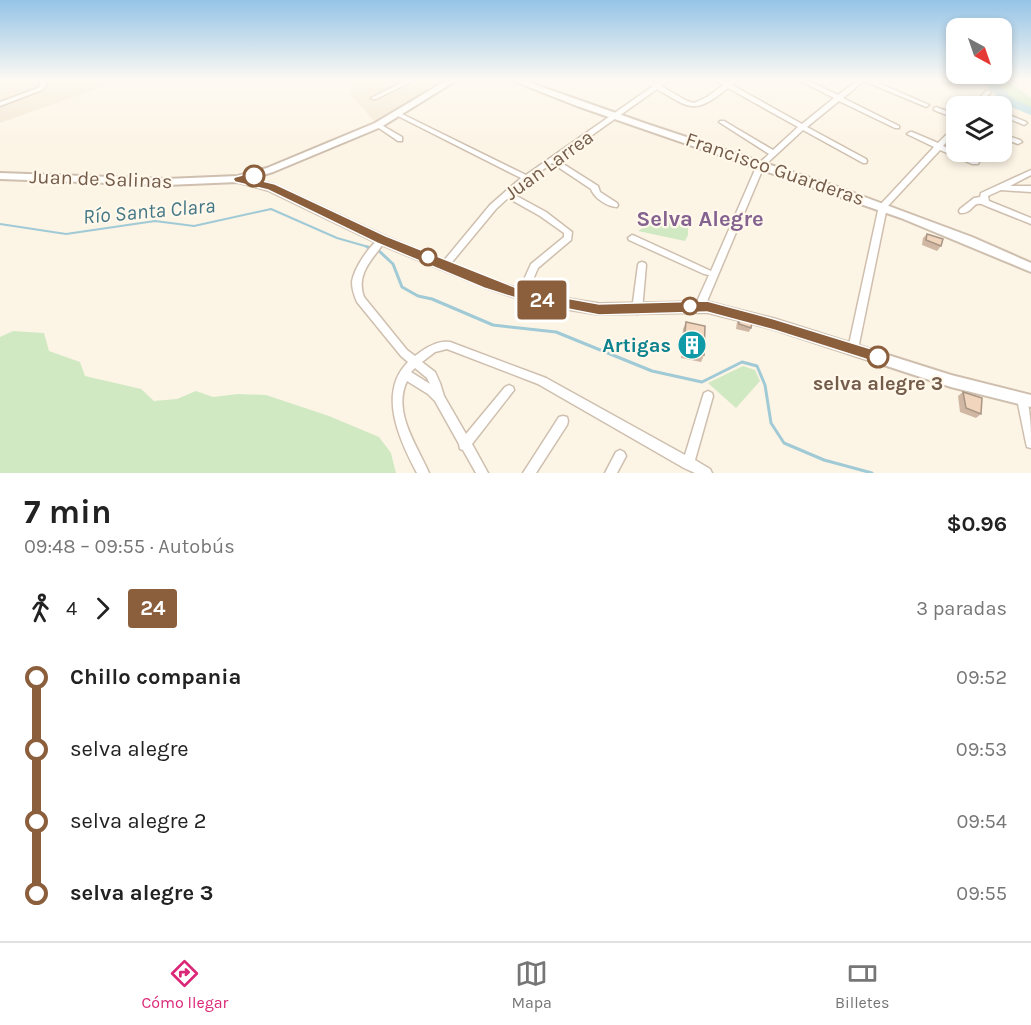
<!DOCTYPE html>
<html lang="es">
<meta charset="utf-8">
<style>
body{margin:0;font-family:Karla,sans-serif;background:#f2f2f2;color:#222;height:100vh;display:flex;flex-direction:column;font-size:22px;white-space:nowrap}
*{box-sizing:border-box;margin:0}
p{font-size:20px;color:#767676}
.icon{flex:none;width:33px;height:33px;fill:none;stroke:currentColor;stroke-width:2;stroke-linecap:round;stroke-linejoin:round}
.map{position:relative;height:473px;overflow:hidden}
.drawer{display:flex;flex-direction:column;background:#fff;flex:1}
.drawer>*{flex:none}
.badge{padding:0 12px;border-radius:4px;font-size:21px;line-height:39px}
.needle{width:39px;rotate:140deg}
.buttons{position:absolute;left:946px;top:18px;display:grid;gap:12px}
.buttons a{display:grid;place-items:center;width:66px;height:66px;border-radius:12px;background:#fff;box-shadow:0 3px 9px #0003;font-size:30px}
.map>.badge{position:absolute;translate:-50% -50%;box-shadow:0 0 0 3px #fff}
.legs{display:flex;align-items:center;gap:9px;height:66px;padding:0 24px;font-size:20px}
.legs p{margin-inline-start:auto}
.headline{display:flex;align-items:center;justify-content:space-between;height:102px;padding:0 24px}
h1{font-size:33px;font-weight:700;line-height:45px}
ul{padding:0 24px;list-style:none}
li{display:flex;align-items:center;gap:21px;height:72px;font-size:22px}
li i{display:grid;place-items:center;width:9px;height:100%;margin:0 8px;background:currentColor}
li i::after{content:'';width:15px;height:15px;margin:-8px;border:4px solid;border-radius:50%;background:#fff}
li p{margin-inline-start:auto}
li:first-child i{background:linear-gradient(#0000 50%,currentColor 0)}
li:last-child i{background:linear-gradient(currentColor 50%,#0000 0)}
.dock{display:flex;justify-content:space-around;align-items:center;height:84px;border-top:2px solid #e0e0e0;background:#fff;font-size:16px;color:#767676}
.dock a{display:grid;justify-items:center;gap:3px}
.dock .active{color:#db2777}
.map>svg:first-child{display:block}
.residential{fill:#f3e7d3}
.green{fill:#d0e9c3}
.lines{fill:none;stroke-linecap:round;stroke-linejoin:round}
.stream-far1{stroke:#a0cad6;stroke-width:2}
.stream{stroke:#a0cad6;stroke-width:3}
.river{fill:#badce5;fill-rule:evenodd}
.minor-casing{stroke:#cfbfae;stroke-width:3}
.tertiary-casing{stroke:#cfbfae;stroke-width:4}
.minor{fill:#fff;fill-rule:evenodd}
.tertiary{fill:#fff;fill-rule:evenodd}
.wall{fill:#cfb7a3}
.building{fill:#f1d5bd;stroke:#a99584;stroke-width:1.5}
.line-1{fill:#8b5e3c;stroke:#fff;stroke-width:1.5}
.stop-1-dot{fill:#fff;stroke:#8b5e3c;stroke-width:3}
.labels{text-anchor:middle;dominant-baseline:central;stroke-width:4.5;stroke-linejoin:round;paint-order:stroke}
.street-label{font-size:20px;fill:#745c4b;stroke:#fff8eb}
.culture-label{font-size:20px;font-weight:bold;fill:#0d838f;stroke:#fff8eb;text-anchor:end}
.stop-label{font-size:20px;font-weight:bold;fill:#745c4b;stroke:#fff8eb}
.water-label{font-size:21px;font-style:italic;fill:#457887;stroke:#fff8eb}
.quarter-label{font-size:22px;font-weight:bold;fill:#846290;stroke:#fff8eb}
</style>
<div class="map">
<svg width="1031" height="473" viewBox="0 0 1031 473">
<rect width="100%" height="100%" fill="#fcf4e5"/>
<g class="residential">
<path d="M0,80H121L0,123Z"/>
<path d="M342,80H449L376,123L350,94L351,88Z"/>
</g>
<g class="green">
<path d="M1007,80L1031,98V109L1013,101L991,86Z"/>
<path d="M663,215L688,226V235L685,241L638,231Z"/>
<path d="M13,331L44,333L49,351L80,362L85,376L141,389L154,401L177,399L196,391L213,397L238,394L266,395L329,416L379,437L391,453L396,473H0V337Z"/>
<path d="M743,366L755,370L760,381L736,408L708,383Z"/>
</g>
<g class="lines">
<path class="stream-far1" d="M0,224L66,234L155,221L194,226L271,209L337,238L372,248"/>
<g class="stream">
<path d="M367,247L372,248"/>
<path d="M378,250L393,264L402,287L418,296L432,299L493,325L556,332L652,371L702,382L742,362L757,366L765,385L771,423L784,443L824,460L872,473"/>
</g>
<path class="river" d="M981,80H993L1014,99L1031,107V115L1006,105Z"/>
<g class="minor-casing">
<g id="minor">
<path d="M39,80H45L47,84L42,90L0,106V102L38,88L41,84Z"/>
<path d="M407,80H415L376,99H372L371,98Z"/>
<path d="M641,80H649L657,84L662,80H669L661,86L687,101L694,103L707,97L723,85L715,80H722L727,82L730,80H737L732,85L802,124L834,98L799,80H807L838,95L858,80H872L929,105L926,107L924,106L864,81L843,98L899,126V128H895L839,101L807,127L866,159L867,161L866,163H863L803,130L764,166L705,306L703,309L700,310L697,309L695,306L709,275L704,274L629,240L628,238L632,235L635,236L711,271L757,165L769,154L719,122L720,121H724L773,150L798,127L728,88C694,115 691,109 657,89L557,160L598,186L600,192L617,203L618,205L617,207C608,207 594,198 591,189L552,163L529,180L513,194L546,212L572,232L571,240L538,268L525,298L522,299L519,298L517,295L531,264L564,237V233L540,216L508,198L496,209L448,267H442L441,265L442,263L490,205L521,178L396,115V113H400L526,175L653,86Z"/>
<path d="M942,80H950L952,82L949,84Z"/>
<path d="M988,90L991,92L978,106H972L986,91Z"/>
<path d="M936,107L957,115V119L934,110V108Z"/>
<path d="M1002,112L1026,122L1027,123L1024,125L1022,124L1002,116Z"/>
<path d="M378,123L402,137V141H398L376,126L375,125Z"/>
<path d="M957,125V131L943,146L978,160L979,162L978,164H972L940,150L887,207L858,349L856,352L853,353L850,352L848,349L879,206L934,147L907,134L910,132H912L938,143L955,126Z"/>
<path d="M1002,134L1020,140L1022,142L1018,144L1002,138Z"/>
<path d="M1031,170V175L1010,186H1031V192L1001,190L988,196L989,201L1031,218V224L986,206C971,198 975,214 960,213L959,211L960,209L974,198L980,197L981,193Z"/>
<path d="M382,237L386,240C374,258 355,273 364,297L407,350L415,356C425,348 437,340 450,342L546,378L685,455L703,396L704,393L708,391L712,393L713,396L695,460L710,469L712,473H695L684,468L538,384L447,349L435,352L422,362L435,372L440,383L444,396L466,434L505,387L509,385L513,387L514,390L472,444L488,473H476L463,450L460,449L459,444L435,401L428,394L407,381C392,412 417,445 429,473H417C400,441 377,393 408,362L401,356L357,302C354,295 352,289 352,282C354,268 370,244 382,237ZM415,368L427,378L430,384L411,372Z"/>
<path d="M642,262L645,263L646,265L642,310L640,313L637,314L634,313L632,310L638,265L639,263Z"/>
<path d="M1022,394L1026,396C1031,413 1031,430 1031,448L1027,447L1026,443L1017,399L1018,396Z"/>
<path d="M563,416L567,417L568,421L567,425L536,473H523L559,417Z"/>
<path d="M620,450L624,452L626,456L617,473H605L616,452Z"/>
</g>
</g>
<g class="tertiary-casing">
<g id="tertiary">
<path d="M447,80H457L381,127L273,172L250,179L274,185L386,237L492,281L536,294L599,304L707,302L774,319L951,375L1031,395V407L951,387L774,329L707,312L599,314L536,304L485,287L378,243L268,190L238,182L166,185L0,179V173L166,179L238,176L267,168L375,123Z"/>
<path d="M511,80H522L647,124L843,189L972,237L1031,263V272L901,218L577,106Z"/>
</g>
</g>
<use href="#minor" class="minor"/>
<use href="#tertiary" class="tertiary"/>
</g>
<g class="wall">
<path d="M927,234L941,246L937,251L922,245L923,238Z"/>
<path d="M739,317L751,328L749,332L736,329L737,322Z"/>
<path d="M686,322L704,355L701,362L681,358L683,329Z"/>
<path d="M963,392L981,414L976,418L960,412L958,396Z"/>
</g>
<g class="building">
<path d="M927,234L943,239L941,246L926,240Z"/>
<path d="M739,317L752,321L751,328L739,324Z"/>
<path d="M686,322L705,326L704,355L683,351Z"/>
<path d="M963,392L982,398L981,414L966,408Z"/>
</g>
<linearGradient id="sky" x2="0" y2="1"><stop stop-color="#95c4e7"/><stop offset="0.55" stop-color="#fefaf3"/><stop offset="1" stop-color="#fefaf3" stop-opacity="0"/></linearGradient>
<rect width="1031" height="146" fill="url(#sky)"/>
<path class="line-1" d="M254,172L259,176L254,179L275,184L386,236L522,290L599,304L707,301L774,319L878,351L883,353L885,357L883,362L878,363L774,330L707,312L599,315L522,300L484,288L377,243L268,190L235,182L233,179L235,177Z"/>
<defs>
<g id="building-disc" transform="scale(1.5)"><circle r="9.5" fill="#0f9aa8" stroke="#fff8eb"/><path d="M-4-6H4V6H1V3H-1V6H-4ZM-2.5-4.3h1.7v1.8h-1.7ZM.8-4.3h1.7v1.8H.8ZM-2.5-1h1.7V.8h-1.7ZM.8-1h1.7V.8H.8Z" fill="#fff"/></g>
</defs>
<g fill-rule="evenodd">
<use href="#building-disc" x="692" y="345"/>
</g>
<g class="stop-1-dot">
<circle cx="254" cy="176" r="10"/>
<circle cx="428" cy="257" r="8"/>
<circle cx="690" cy="306" r="8"/>
<circle cx="878" cy="357" r="10"/>
</g>
<g class="labels">
<g class="street-label">
<text transform="translate(549 165) rotate(-36)">Juan Larrea</text>
<text transform="translate(775 169) rotate(19)">Francisco Guarderas</text>
<text transform="translate(101 179) rotate(2)">Juan de Salinas</text>
</g>
<g class="culture-label">
<text x="671" y="345">Artigas</text>
</g>
<g class="stop-label">
<text x="878" y="383">selva alegre 3</text>
</g>
<g class="water-label">
<text transform="translate(149 211) rotate(-5)">Río Santa Clara</text>
</g>
<g class="quarter-label">
<text x="700" y="219">Selva Alegre</text>
</g>
</g>
</svg>
<div class="buttons">
<a><svg class="needle" viewBox="-14 -14 28 28"><path d="M0-13l5 13h-10z" fill="#e53935"/><path d="M0 13l5-13h-10z" fill="#767676"/></svg></a>
<a><svg class="icon" aria-label="layers" viewBox="0 0 24 24"><path d="M12 4l9 5-9 5-9-5zM3 14l9 5 9-5"/></svg></a>
</div>
<b class="badge" style="left:542px;top:300px;background:#8b5e3c;color:#fff">24</b>
</div>
<section class="drawer">
<div class="headline"><div><h1>7 min</h1><p>09:48 – 09:55 · Autobús</p></div><b>$0.96</b></div>
<div class="legs"><svg class="icon" aria-label="walk" viewBox="0 0 24 24"><circle cx="13" cy="4" r="2"/><path d="M13 8l-2 6 4 7M11 14l-3 7M7 12l3-4h3l4 4"/></svg>4<svg class="icon" aria-label="forward" viewBox="0 0 24 24"><path d="M9 5l7 7-7 7"/></svg><b class="badge" style="background:#8b5e3c;color:#fff">24</b><p>3 paradas</p></div>
<ul>
<li><i style="color:#8b5e3c"></i><b>Chillo compania</b><p>09:52</p></li>
<li><i style="color:#8b5e3c"></i><span>selva alegre</span><p>09:53</p></li>
<li><i style="color:#8b5e3c"></i><span>selva alegre 2</span><p>09:54</p></li>
<li><i style="color:#8b5e3c"></i><b>selva alegre 3</b><p>09:55</p></li>
</ul>
</section>
<nav class="dock">
<a class="active"><svg class="icon" aria-label="directions" viewBox="0 0 24 24"><path d="M12 3l9 9-9 9-9-9zM9 14v-3h6M13 9l2 2-2 2"/></svg>Cómo llegar</a>
<a><svg class="icon" aria-label="map" viewBox="0 0 24 24"><path d="M3 6l6-2 6 2 6-2v14l-6 2-6-2-6 2zM9 4v14M15 6v14"/></svg>Mapa</a>
<a><svg class="icon" aria-label="tickets" viewBox="0 0 24 24"><path d="M3 7h18v10H3zM15 7v10"/></svg>Billetes</a>
</nav>
